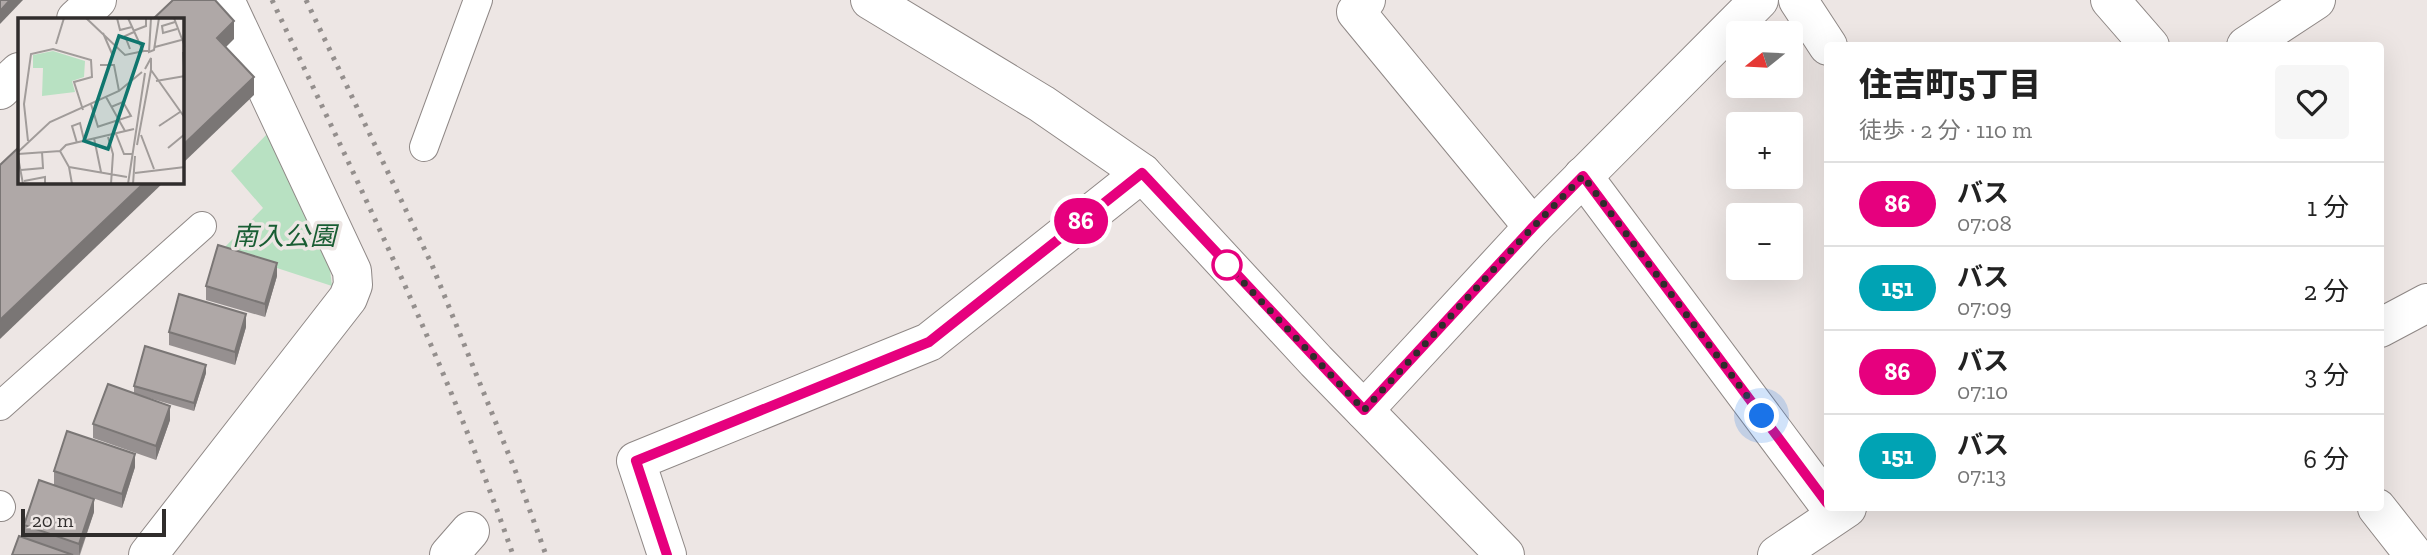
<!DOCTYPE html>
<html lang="ja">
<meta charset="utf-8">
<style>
body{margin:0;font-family:"Zilla Slab","Noto Sans JP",serif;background:#f6f6f6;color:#222;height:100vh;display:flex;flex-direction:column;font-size:26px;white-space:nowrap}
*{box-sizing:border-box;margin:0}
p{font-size:23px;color:#767676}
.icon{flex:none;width:38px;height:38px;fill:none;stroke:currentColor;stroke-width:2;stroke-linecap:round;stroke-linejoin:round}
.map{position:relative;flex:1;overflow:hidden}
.drawer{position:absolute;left:1824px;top:42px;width:560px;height:469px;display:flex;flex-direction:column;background:#fff;border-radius:7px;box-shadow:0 7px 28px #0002}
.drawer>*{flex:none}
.badge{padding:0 14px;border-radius:23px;font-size:24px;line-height:46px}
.needle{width:46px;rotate:252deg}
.tools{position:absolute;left:1726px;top:21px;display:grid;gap:14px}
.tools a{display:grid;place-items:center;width:77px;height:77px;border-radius:7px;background:#fff;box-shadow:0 7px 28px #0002;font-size:35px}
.scale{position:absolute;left:21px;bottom:18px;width:145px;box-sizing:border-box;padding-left:7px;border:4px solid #302d2c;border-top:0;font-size:19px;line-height:24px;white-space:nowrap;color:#302d2c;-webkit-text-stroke:5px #ede6e4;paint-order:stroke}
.you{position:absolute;width:35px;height:35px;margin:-18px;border:5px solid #fff;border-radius:50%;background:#1a73e8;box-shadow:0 0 0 10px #1a73e833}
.map>.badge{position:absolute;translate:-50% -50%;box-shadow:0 0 0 4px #fff}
.round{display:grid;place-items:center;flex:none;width:74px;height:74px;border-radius:7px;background:#f6f6f6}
.head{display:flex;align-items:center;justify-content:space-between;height:119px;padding:0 35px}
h1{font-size:33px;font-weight:800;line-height:52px}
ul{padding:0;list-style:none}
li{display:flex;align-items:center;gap:21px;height:84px;padding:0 35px;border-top:2px solid #e0e0e0}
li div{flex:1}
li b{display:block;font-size:26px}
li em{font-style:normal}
li .badge{min-width:77px;font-weight:700;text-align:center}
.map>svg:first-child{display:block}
.green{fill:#b8e1c2}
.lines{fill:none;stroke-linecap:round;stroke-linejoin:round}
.lane-casing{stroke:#8f8886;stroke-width:30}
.street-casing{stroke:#8f8886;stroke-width:40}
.secondary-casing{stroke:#8f8886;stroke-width:40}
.lane{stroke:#fff;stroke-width:28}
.street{stroke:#fff;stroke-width:38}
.secondary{stroke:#fff;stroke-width:38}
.rail{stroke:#948f8d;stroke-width:5;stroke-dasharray:3.5 7;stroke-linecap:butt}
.wall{fill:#969090}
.shaded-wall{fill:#7a7675}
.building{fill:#afa8a7;stroke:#7a7675;stroke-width:2}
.line-casing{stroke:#fff;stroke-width:16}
.line{stroke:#e6007e;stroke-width:10}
.walk{stroke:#302d2c;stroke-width:7;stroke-dasharray:0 12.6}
.stop-dot{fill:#fff;stroke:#e6007e;stroke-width:3.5}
.labels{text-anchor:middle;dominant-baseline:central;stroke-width:7;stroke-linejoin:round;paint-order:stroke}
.park-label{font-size:26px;font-style:italic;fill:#195d33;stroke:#ede6e4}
.inset-road{fill:none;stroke:#a19c9a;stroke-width:2}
.view{fill:#0f766e;fill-opacity:0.15;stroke:#0f766e;stroke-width:3.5}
.inset-edge{fill:none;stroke:#302d2c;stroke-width:3.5}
</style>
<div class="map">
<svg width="2427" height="555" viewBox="0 0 2427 555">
<rect width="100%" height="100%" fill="#ede6e4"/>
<path class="green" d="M268,133L328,254L332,286L222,250L263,208L231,171Z"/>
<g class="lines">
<g class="lane-casing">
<g id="lane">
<path d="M424,147L478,0"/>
<path d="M0,406L202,226"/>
<path d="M0,505L1,507"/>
</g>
</g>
<g class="street-casing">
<g id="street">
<path d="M870,0L1042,104L1142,173L1316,361L1505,555"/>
<path d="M1366,0L1356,12L1533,227"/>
<path d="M1798,0L1828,46"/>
<path d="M2110,0L2150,46"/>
<path d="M2246,46L2316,0"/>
<path d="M1583,176L1827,503"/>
<path d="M2380,328L2427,303"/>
<path d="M2377,508L2414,555"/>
<path d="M148,555L348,298L353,285L352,271L225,0"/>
<path d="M449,555L470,531"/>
<path d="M667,555L636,461L929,342L1142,173"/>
<path d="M1777,555L1847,508"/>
</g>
</g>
<g class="secondary-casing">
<g id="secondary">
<path d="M76,19L97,0"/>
<path d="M0,90L19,72"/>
<path d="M1364,410L1533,227L1759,0"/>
</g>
</g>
<use href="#lane" class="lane"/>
<use href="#street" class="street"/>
<use href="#secondary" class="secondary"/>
<g class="rail">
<path d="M272,0C358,183 447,364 513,555"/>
<path d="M306,0L432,265L517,475L546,555"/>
</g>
</g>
<g class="wall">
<path d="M277,276L265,317L206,300V286Z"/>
<path d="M246,327L235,365L169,345V332Z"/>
<path d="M206,373L194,411L135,394L170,420L156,460L93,438V424L134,393V386Z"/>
<path d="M135,467L122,508L54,485V471Z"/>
<path d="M94,512L80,555H73L24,538V525Z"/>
</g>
<g class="shaded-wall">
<path d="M10,0H23L0,24V11Z"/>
<path d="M234,21V39L217,56V38Z"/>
<path d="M254,77V95L182,164V146Z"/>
<path d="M145,182H164L0,339V320Z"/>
<path d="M277,263V276L265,317V304Z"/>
<path d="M246,314V327L235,365V352Z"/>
<path d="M206,365V373L194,411V403Z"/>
<path d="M170,406V420L156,460V446Z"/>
<path d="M135,454V467L122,508V494Z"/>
<path d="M94,499V512L79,555V544Z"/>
</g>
<g class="building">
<path d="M0,0H10L0,11Z"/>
<path d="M173,0H215L234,21L217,38L254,77L182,146V19H153Z"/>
<path d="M19,147V182H145L0,320V165Z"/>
<path d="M218,245L277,263L265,304L206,286Z"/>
<path d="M179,294L246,314L235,352L169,332Z"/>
<path d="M145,346L206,365L194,403L134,386Z"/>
<path d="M108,384L170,406L156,446L93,424Z"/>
<path d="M67,431L135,454L122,494L54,471Z"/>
<path d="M39,480L94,499L79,544L24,525Z"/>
<path d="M19,536L73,555H12Z"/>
</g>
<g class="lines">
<g class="line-casing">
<path id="line" d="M667,555L636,461L929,342L1142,173L1364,410L1533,227L1583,176L1827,503"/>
</g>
<use href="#line" class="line"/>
<path class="walk" d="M1227,265L1364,410L1533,227L1583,176L1762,416"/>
</g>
<circle class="stop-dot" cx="1227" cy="265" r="14"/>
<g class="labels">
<g class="park-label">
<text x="284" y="236">南入公園</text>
</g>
</g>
<g transform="translate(18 18)">
<rect width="166" height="166" fill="#ede6e4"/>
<path d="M35,33L67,43L66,59L54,63L57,74L24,78L25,50H15V37Z" fill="#b8e1c2"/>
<path class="inset-road" d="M68,0L107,37L126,33M99,0L102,12L114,9M110,0L125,33H130M133,0L131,34L136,32L141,0M156,0L167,29M157,4L144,8L145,15L159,11M115,13L128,8V0M85,15L95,38M38,26L46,0M137,29L167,21M112,31L107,18L116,14M165,34L167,63M82,47H96L101,73M127,51L133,40V52M133,52L167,100M138,63L167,58M88,79L107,113M73,86L80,109M141,108L162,94M79,109L113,98L105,84L93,89M98,116L106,136H115M123,117L136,151M90,119L95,136L93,166M76,120L83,154M10,123L6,86L13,36L35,31L73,42L74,59L56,64L65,92M59,125L54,108L62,105L66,122M119,127L133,52M150,130L167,116M42,133L48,127L116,111M0,134L32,104L101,73L124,54M0,136L42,133L51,149L54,166M0,139L5,166M51,149L109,159M3,152L25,150L24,134M117,155L167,149M6,163L27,159V166M110,166L127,55M115,166L117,138"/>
<path class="view" d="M101,18L125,26L90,131L66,123Z"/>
<rect width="166" height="166" class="inset-edge"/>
</g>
</svg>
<div class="tools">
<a><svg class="needle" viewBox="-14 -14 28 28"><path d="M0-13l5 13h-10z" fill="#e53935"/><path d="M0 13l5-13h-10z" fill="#767676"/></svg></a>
<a>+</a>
<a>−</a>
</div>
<div class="scale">20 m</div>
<div class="you" style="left:1762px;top:416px"></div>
<b class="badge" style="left:1081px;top:221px;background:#e6007e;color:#fff">86</b>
<section class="drawer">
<div class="head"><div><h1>住吉町5丁目</h1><p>徒歩 · 2 分 · 110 m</p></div><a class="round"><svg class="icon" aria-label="heart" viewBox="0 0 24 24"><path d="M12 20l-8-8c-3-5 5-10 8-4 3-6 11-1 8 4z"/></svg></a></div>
<ul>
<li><span class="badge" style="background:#e6007e;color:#fff">86</span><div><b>バス</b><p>07:08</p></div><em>1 分</em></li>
<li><span class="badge" style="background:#00a3b4;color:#fff">151</span><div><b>バス</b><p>07:09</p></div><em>2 分</em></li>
<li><span class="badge" style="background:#e6007e;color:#fff">86</span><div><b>バス</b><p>07:10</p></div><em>3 分</em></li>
<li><span class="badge" style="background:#00a3b4;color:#fff">151</span><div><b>バス</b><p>07:13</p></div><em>6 分</em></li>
</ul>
</section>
</div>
